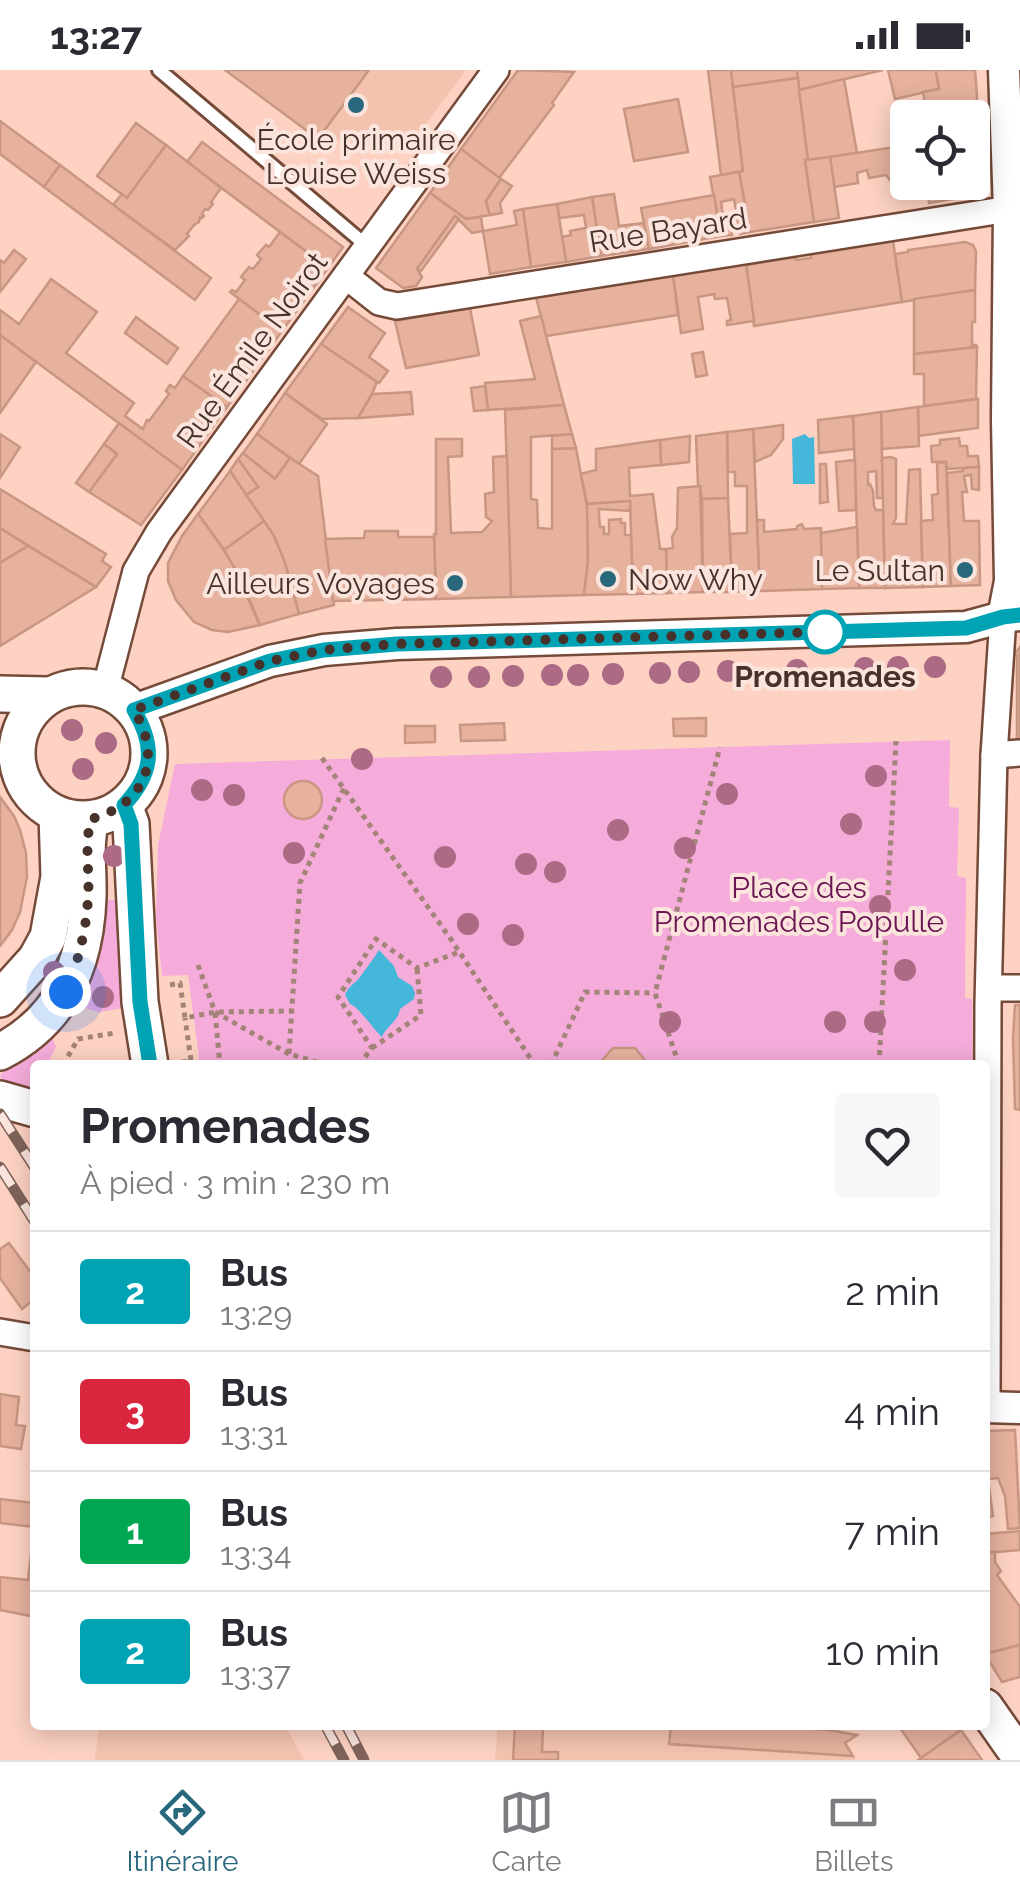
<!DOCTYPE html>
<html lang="fr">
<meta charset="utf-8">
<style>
body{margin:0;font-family:Raleway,sans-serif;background:#f7f7f7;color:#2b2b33;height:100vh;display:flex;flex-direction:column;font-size:38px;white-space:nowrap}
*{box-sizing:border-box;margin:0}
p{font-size:32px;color:#7c7c81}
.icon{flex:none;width:55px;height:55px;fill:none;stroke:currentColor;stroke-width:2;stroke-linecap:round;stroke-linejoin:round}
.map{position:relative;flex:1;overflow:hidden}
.details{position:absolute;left:30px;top:990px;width:960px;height:670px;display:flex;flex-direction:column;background:#fff;border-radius:10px;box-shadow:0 5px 25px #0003}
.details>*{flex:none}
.badge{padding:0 20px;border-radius:8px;font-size:35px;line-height:65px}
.fabs{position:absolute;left:890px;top:30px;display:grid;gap:20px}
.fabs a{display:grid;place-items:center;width:100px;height:100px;border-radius:10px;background:#fff;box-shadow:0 5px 25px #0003;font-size:50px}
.you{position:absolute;width:50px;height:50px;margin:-25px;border:8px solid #fff;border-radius:50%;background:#1a73e8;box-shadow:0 0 0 15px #1a73e833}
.map>.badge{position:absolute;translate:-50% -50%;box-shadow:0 0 0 5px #fff}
.round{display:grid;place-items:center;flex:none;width:105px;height:105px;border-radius:10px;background:#f7f7f7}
.overview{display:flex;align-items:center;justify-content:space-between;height:170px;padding:0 50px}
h1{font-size:48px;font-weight:700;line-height:75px}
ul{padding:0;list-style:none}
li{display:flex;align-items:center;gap:30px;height:120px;padding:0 50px;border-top:2px solid #e1e1e2}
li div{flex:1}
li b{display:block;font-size:38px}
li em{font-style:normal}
li .badge{min-width:110px;font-weight:700;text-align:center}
.status{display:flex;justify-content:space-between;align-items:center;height:70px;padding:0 50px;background:#fff;direction:ltr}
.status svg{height:28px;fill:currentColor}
.tab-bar{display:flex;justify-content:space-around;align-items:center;height:140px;border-top:2px solid #e1e1e2;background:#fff;font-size:28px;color:#7c7c81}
.tab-bar a{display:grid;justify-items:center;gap:5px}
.tab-bar .current{color:#27687c}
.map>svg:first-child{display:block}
.built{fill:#f3c3b0}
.green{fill:#f5acda}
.water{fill:#44b7da}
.building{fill:#e6b29e;stroke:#c89683;stroke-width:2.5}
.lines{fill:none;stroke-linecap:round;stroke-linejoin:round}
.service-casing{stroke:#764a38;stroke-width:18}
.minor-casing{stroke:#764a38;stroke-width:30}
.tertiary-casing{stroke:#764a38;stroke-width:35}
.secondary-casing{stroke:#764a38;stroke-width:40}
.path{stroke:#a48478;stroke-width:5;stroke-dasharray:5 5;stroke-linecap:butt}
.service{stroke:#fff;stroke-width:12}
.minor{stroke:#fff;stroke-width:25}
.tertiary{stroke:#fff;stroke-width:30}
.secondary{stroke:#fff;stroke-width:35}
.rail-casing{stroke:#7f6359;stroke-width:11}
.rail{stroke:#fae4dc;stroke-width:8;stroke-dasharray:22;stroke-linecap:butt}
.tree{fill:#ac6a85}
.line-casing{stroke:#fff;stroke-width:22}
.line{stroke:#00a3b4;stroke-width:15}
.walk{stroke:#47322b;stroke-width:10;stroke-dasharray:0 18}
.poi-dot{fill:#27687c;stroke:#fae4dc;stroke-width:4}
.stop-dot{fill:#fff;stroke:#00a3b4;stroke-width:5}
.labels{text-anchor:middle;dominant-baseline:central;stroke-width:8;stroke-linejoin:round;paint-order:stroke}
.poi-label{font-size:30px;fill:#47322b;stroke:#fae4dc;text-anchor:end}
.street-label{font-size:30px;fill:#47322b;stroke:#fae4dc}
.stop-label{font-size:30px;font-weight:bold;fill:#47322b;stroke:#fae4dc}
.park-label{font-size:30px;fill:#6a1453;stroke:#fae4dc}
</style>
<div class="status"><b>13:27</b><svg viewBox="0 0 49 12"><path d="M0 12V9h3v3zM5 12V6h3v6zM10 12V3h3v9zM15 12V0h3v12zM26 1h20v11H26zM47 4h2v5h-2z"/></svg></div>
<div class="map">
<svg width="1020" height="1690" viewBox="0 0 1020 1690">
<rect width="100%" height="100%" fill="#fdd2c2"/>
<g class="built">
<path d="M225,0H466L409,76L318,69Z"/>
<path d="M99,1655H285L304,1690H95Z"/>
<path d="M498,1655H671L670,1674L853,1686L855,1690H495Z"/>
</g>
<g class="green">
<path d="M950,670L949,737L959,738L957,806L966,808L965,928L972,929L973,995H200L188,905L162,906L156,848L158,775L175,694Z"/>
<path d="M107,830H117L123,938L99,942L81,937C96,902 106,868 107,830Z"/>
<path d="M52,968L56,977L47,995H35V1019L3,1012L0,1006L5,999L34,985Z"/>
</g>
<g class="water">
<path d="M805,364L809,368L814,367L815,414H793L792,369Z"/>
<path d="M379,880L394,896L398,907L412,916L415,923L414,929L400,939C398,952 387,955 382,967C372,958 360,938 350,934L345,925C349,915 354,915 360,907C366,898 373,890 379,880Z"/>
</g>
<g class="building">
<path d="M225,0H369L318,69Z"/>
<path d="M518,0L574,2L552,33L554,35L499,108L461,79Z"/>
<path d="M708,0H731L743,101L721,105Z"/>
<path d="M731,0H797L798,8L733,17Z"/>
<path d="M797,0H883L799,20Z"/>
<path d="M888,0H936L939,19L895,29Z"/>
<path d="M936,0H975L977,25L975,64H972V48H917V45L927,43L923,22L939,19Z"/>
<path d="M798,8L808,90H805L814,152L750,162L739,102L743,101L733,17Z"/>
<path d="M844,9L857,83L808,90L799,20Z"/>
<path d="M678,29L688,82L634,91L624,39Z"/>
<path d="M0,51L60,95L44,117L0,84Z"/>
<path d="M136,53L166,75L127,128L97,106Z"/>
<path d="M972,64H982L988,123L929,133L926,112H972Z"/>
<path d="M202,72L343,177L328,198L187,92Z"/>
<path d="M166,75L221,118L211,132L213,134L208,140L205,139L202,144L204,146L202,148L200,147L199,152L194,155L187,164L189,166L175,180L113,135L122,124L127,128Z"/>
<path d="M908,75L906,111L893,114L886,105L869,108L867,100L857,103L858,113L834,117L830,87Z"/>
<path d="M461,79L501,109L486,131L490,145L466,149L430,123Z"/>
<path d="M830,87L839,148L814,152L805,90Z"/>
<path d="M60,95L211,208L195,230L44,117Z"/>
<path d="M739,102L750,162L740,164L734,129L721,132L723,146L729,144L732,165L721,166L710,107Z"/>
<path d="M501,109L512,116L500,133L502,143L490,145L486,131Z"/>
<path d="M430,123L466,149L481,147L483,161L472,163L455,146L417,199L422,207L416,216L403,218L376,198Z"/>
<path d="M614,124L619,156L644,153L649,179L601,186L592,127Z"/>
<path d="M714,125L721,166L649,179L641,138Z"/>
<path d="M592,127L601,186L566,192L562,167L571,165L570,161L586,158L584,145L559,148L557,134Z"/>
<path d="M557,134L566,192L531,197L523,139Z"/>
<path d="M523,139L531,197L490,204L483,161L517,155L514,141Z"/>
<path d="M455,146L459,149L421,201L417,199Z"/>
<path d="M280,162L328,198L282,261L230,222L232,220L236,222L245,210L241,207L249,197L253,199L261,189L257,185L266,175L269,177Z"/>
<path d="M893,171L902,232L754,256L746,195L795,187L796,190L811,188L810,184L824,182L823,180Z"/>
<path d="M965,172L973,175L976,181L975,220L902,232L895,184L908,182V180Z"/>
<path d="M14,180L26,189L0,222V190L4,193Z"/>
<path d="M746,193L754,251L727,255V251L731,250L727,228L715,229L714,224L698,227L703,259L681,263L673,205Z"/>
<path d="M673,205L678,245L546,266L536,227Z"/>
<path d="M51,209L97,242L66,283L134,333L125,346L143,359L147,350L149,351L169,324L166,321L170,315L175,318L183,306L227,337L182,400L0,265V240L19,254Z"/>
<path d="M975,220V252H972V275H976L977,277L914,284V229Z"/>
<path d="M239,229L282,261L227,337L183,306Z"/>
<path d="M348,237L385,263L369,287L388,301L379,313L321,274Z"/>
<path d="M470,238L479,285L406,298L395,251Z"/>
<path d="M541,246L564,335L488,340L485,313L535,309L520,251Z"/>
<path d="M136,247L178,278L167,294L125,263Z"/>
<path d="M0,265L36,292L0,343Z"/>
<path d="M321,274L377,312L372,324L358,348L322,349L285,323Z"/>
<path d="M977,277L976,329L924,336V304H914V284Z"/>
<path d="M703,282L707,305L696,307L692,284Z"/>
<path d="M485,316L488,340L474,341L471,318Z"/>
<path d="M411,322L413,344L358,348L372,324Z"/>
<path d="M285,323L327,354L299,394L257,364Z"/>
<path d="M978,329V358L918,366V337Z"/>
<path d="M564,335L572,364L531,367V429L537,430L538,458L552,459V379L576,378L588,442V491L584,525L511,527L505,340Z"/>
<path d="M918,337L919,376L882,379L881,342Z"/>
<path d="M881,342L883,428H877L876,401L868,402V415L870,414L873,421L874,436L876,440H883L885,518H859L853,346Z"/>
<path d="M853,346L854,379L819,383L818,350Z"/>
<path d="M119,353L182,400L141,455L89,422L117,384L104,374Z"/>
<path d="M783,355V369L771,385L755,392L753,359Z"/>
<path d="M753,359L760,521L732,522L730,464L747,463V416H735V402H728L727,362Z"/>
<path d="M727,362L728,428L702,429L700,416H698L696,366Z"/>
<path d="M0,364L20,377L0,408Z"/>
<path d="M257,364L290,388L275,409L243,383Z"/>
<path d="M572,364L576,378L552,379V366Z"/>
<path d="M690,366L689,392L661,395L660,370Z"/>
<path d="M959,368L960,376H967L968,386H978L979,397L947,399L946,392H932L931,376L940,375V370Z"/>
<path d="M436,369H462V386L448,387L451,463L482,462L492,451L486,447L485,424L494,422L493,387L507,386L511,527L436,529L434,464H436Z"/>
<path d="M660,370L661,395L629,398L630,426L653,424L660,479H666L668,523L633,524L630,431L587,434L581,404L596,400V379Z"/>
<path d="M104,374L117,384L89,422L76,413Z"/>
<path d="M243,383L275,409L290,388L318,406L334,535L299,544L285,493L274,466L246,425L258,417L238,389Z"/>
<path d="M891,387L896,389V448L893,454H906L909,400L920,399L923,517L885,518L882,388Z"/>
<path d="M238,389L258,417L246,425L230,401Z"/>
<path d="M855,390L856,440L839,441L836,392Z"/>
<path d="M946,392L951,516L923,517L921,451L933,450L932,425L938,424L937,393Z"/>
<path d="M820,394H826L828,432L820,433Z"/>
<path d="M979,397V420L972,419L971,405L964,406L967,422H962L964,451H979L980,515L951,516L947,403L963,401L964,398Z"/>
<path d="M230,401L264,451L224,480L198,444Z"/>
<path d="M700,416L703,522L668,523L666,479L673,478L672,467L677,458L678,418Z"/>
<path d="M0,419L106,484L102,491L111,497L96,517L0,458Z"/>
<path d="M728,428L732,522H703L702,429Z"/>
<path d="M630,431V441L599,439V446L600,457H604V464H609V450L621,449V453H625V465H631L633,524L584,525L588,491L587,434Z"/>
<path d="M198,444L229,487L260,555L228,562L212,560L194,552L176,530L168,511V493L182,466Z"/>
<path d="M757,450H764V462L797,459V456L802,454L804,459L821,458L822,519L760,521Z"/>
<path d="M264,451L274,466L285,493L299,544L260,555L241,509L224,480Z"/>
<path d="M857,457L859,518L822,519L821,463Z"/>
<path d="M0,458L28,476L0,493Z"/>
<path d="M365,461H398V467H434L436,529L333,531L325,469L364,468Z"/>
<path d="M28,476L96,517L0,576V493Z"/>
<path d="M1020,577V669H1017V585L1015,583Z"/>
<path d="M706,648V666H674L673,649Z"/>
<path d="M504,653L505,670L461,671L460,655Z"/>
<path d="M405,656H435V672L405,673Z"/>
<circle cx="303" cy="730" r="19"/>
<path d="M0,727L14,746L20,760L26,783L27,807L20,842L12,860L0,876Z"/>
<path d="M1015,935H1020V1040L1015,1039L1013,968Z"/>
<path d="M613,978H635L649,995H598Z"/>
<path d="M9,1173L35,1208V1229L22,1239L0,1208V1179Z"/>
<path d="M0,1324L19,1327L16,1355L25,1356L21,1379L0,1376Z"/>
<path d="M1015,1360L1020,1458L1008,1459L1005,1426L998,1408L988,1409L993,1446L985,1448V1361Z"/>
<path d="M0,1429L35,1433V1457L0,1453Z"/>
<path d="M1020,1461V1480L985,1483V1464Z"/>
<path d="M32,1475H35V1547L0,1540V1507L28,1510Z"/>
<path d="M995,1482V1492L1001,1501L997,1505L1020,1537V1575L985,1584V1483Z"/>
<path d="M1020,1575V1607L1002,1612L985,1584Z"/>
<path d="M515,1655L543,1656L542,1682H558V1690H513Z"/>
<path d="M671,1655H756L829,1660L857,1665L845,1673L853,1686L669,1674Z"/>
<path d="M898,1655H958L961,1660L921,1688Z"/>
<path d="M961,1660L982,1690H918L921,1688Z"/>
</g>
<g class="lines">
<g class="service-casing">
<path id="service" d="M159,0L367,176"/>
</g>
<g class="minor-casing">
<g id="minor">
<path d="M346,206L379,232L397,236L1009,139"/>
<path d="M105,620L136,501L159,462L496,0"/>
<path d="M994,685L1020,683"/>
<path d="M989,918H1020"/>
<path d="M0,1262L35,1268"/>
<path d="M987,1337L988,934L994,685L1003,547"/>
</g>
</g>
<g class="tertiary-casing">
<g id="tertiary">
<path d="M1003,547L1010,511L1007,350L1009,139L1004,0"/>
<path d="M134,640L270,591L324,580L397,574L966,557L1003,547L1020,545"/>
<path d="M985,1337L1020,1338"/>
</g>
</g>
<g class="secondary-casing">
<g id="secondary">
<circle cx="83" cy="683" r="66"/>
<path d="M0,624L48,625"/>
<path d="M124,735L131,754L140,932L150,995"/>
<path d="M0,929L36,889L48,867L59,807L57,744"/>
<path d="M0,982C62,950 86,894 88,827C89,800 84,775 91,749"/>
<path d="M0,1029L35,1039"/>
<path d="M985,1637L1020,1687"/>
</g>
</g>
<g class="path">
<path d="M322,688L450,868L535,995"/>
<path d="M198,895L215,942L289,984"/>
<path d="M170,915L180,913L185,948L215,942L292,941"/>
<path d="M215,943L220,995"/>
<path d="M372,978L421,945L417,898"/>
<path d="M182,992L191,991L185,948"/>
<path d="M63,995L78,969L115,963"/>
<path d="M327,995L289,984L300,813L344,718"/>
<path d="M359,995L372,978L338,927L376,869L417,898L459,882"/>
<path d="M551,995L585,922L655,923"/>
<path d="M679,995L655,923L720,677"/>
<path d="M879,995L896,671"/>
</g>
<use href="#service" class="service"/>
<use href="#minor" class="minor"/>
<use href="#tertiary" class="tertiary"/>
<use href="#secondary" class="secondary"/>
<g class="rail-casing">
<g id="rail">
<path d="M0,1044L35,1098"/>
<path d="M0,1097L35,1152"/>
<path d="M325,1655L344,1690"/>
<path d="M346,1655L364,1690"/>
</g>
</g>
<use href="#rail" class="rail"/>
</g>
<g class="tree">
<circle cx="898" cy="597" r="11"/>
<circle cx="935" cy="597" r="11"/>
<circle cx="865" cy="598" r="11"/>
<circle cx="797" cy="600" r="11"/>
<circle cx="728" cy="601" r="11"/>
<circle cx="689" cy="602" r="11"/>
<circle cx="660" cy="603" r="11"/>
<circle cx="613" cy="604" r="11"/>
<circle cx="552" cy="605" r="11"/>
<circle cx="578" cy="605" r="11"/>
<circle cx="513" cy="606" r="11"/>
<circle cx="441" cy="607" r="11"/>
<circle cx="479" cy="607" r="11"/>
<circle cx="72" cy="660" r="11"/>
<circle cx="106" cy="673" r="11"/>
<circle cx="362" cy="689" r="11"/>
<circle cx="83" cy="699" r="11"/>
<circle cx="876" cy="706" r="11"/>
<circle cx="202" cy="720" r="11"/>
<circle cx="727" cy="724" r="11"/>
<circle cx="234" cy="725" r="11"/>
<circle cx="851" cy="754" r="11"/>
<circle cx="618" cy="760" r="11"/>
<circle cx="685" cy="778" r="11"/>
<circle cx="294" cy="783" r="11"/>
<circle cx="114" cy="786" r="11"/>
<circle cx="445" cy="787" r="11"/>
<circle cx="526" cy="794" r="11"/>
<circle cx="555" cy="802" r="11"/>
<circle cx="880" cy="836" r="11"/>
<circle cx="468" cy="854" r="11"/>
<circle cx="513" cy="865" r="11"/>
<circle cx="905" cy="900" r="11"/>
<circle cx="54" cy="902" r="11"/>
<circle cx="103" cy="927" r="11"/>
<circle cx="670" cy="952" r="11"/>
<circle cx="835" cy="952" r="11"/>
<circle cx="875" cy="952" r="11"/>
</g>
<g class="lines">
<g class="line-casing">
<path id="line" d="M150,995L140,932L131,754L124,735C153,704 156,677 134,640L270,591L324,580L397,574L966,558L1003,547L1020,545"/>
</g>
<use href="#line" class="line"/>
<path class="walk" d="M66,922C78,892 86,862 88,829C90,801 84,776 91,749C146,734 163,689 134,640L270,591L324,580L397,574L825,562"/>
</g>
<g class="poi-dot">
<circle cx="356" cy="35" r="10"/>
<circle cx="965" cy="500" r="10"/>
<circle cx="608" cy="509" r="10"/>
<circle cx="455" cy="513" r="10"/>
</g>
<circle class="stop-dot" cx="825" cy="562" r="20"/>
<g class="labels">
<g class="poi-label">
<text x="356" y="69" text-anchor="middle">École primaire<tspan x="356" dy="34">Louise Weiss</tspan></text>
<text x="945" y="500">Le Sultan</text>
<text x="628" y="509" text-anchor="start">Now Why</text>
<text x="435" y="513">Ailleurs Voyages</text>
</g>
<g class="street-label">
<text transform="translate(668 160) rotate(-9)">Rue Bayard</text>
<text transform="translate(252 280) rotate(-54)">Rue Émile Noirot</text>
</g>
<g class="stop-label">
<text x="825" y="606">Promenades</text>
</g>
<g class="park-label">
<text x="799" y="817">Place des<tspan x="799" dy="34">Promenades Populle</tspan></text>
</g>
</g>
</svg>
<div class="fabs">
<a><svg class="icon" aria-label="locate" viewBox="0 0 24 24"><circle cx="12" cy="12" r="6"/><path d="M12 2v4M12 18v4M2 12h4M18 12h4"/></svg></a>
</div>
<div class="you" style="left:66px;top:922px"></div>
<section class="details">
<div class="overview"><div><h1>Promenades</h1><p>À pied · 3 min · 230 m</p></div><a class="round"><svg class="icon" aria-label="heart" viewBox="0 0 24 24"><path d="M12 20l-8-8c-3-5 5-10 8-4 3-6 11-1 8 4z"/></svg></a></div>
<ul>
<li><span class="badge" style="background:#00a3b4;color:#fff">2</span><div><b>Bus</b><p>13:29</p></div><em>2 min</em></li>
<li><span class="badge" style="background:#d7263d;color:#fff">3</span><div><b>Bus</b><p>13:31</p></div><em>4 min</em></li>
<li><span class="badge" style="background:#00a651;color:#fff">1</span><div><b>Bus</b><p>13:34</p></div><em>7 min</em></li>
<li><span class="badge" style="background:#00a3b4;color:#fff">2</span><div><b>Bus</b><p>13:37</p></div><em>10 min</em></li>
</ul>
</section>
</div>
<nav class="tab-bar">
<a class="current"><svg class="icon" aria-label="directions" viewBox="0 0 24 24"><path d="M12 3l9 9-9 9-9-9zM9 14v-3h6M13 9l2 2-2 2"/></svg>Itinéraire</a>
<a><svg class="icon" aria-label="map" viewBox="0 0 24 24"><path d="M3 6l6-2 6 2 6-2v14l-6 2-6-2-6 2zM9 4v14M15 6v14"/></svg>Carte</a>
<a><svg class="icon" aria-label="tickets" viewBox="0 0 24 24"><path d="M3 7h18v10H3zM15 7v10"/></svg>Billets</a>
</nav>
